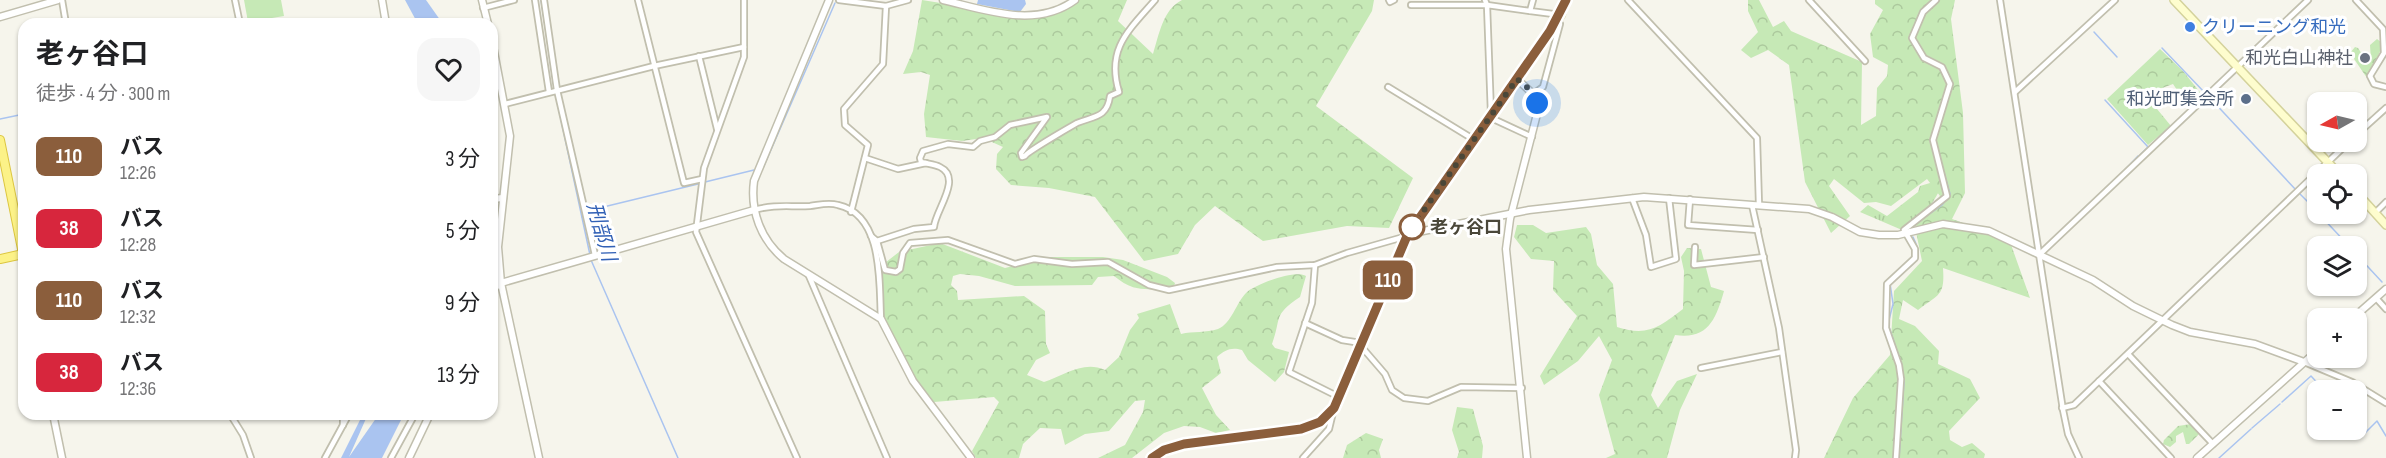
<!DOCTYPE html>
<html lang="ja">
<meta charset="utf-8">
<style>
body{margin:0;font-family:"Sofia Sans Condensed","Noto Sans JP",sans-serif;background:#f6f6f6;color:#202124;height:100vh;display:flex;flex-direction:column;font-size:22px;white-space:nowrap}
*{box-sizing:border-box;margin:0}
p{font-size:20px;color:#757577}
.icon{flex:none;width:33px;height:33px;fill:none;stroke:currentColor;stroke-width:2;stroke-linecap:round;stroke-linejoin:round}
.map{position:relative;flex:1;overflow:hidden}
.details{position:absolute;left:18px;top:18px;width:480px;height:402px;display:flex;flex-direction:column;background:#fff;border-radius:18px;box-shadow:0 2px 4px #0004}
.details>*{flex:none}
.badge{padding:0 12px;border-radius:9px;font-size:21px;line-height:39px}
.needle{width:39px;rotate:262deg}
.controls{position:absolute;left:2307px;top:92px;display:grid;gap:12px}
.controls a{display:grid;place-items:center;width:60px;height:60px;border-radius:12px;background:#fff;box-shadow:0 2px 4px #0004;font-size:30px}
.you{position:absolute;width:30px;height:30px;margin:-15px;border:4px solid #fff;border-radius:50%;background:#1a73e8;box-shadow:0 0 0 9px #1a73e833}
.map>.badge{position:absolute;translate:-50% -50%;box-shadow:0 0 0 3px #fff}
.round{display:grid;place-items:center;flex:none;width:63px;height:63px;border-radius:18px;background:#f6f6f6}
.head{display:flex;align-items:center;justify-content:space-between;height:102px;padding:0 18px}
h1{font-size:28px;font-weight:700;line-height:45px}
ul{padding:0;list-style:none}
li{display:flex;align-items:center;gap:18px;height:72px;padding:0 18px}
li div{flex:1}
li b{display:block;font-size:22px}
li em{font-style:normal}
li .badge{min-width:66px;font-weight:700;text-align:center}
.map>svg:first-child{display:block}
.grass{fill:url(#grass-tufts)}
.forest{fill:url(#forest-crowns)}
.pitch{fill:#c6e9b6}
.water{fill:#aac4f0}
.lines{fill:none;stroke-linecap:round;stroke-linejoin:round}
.stream{stroke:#aac4f0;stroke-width:1.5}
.minor-casing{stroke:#c1bfae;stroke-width:8}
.tertiary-casing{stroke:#c1bfae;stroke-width:9}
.secondary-casing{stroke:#d4d29c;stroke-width:10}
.trunk-casing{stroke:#dcc640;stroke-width:10}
.minor{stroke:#fff;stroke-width:4.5}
.tertiary{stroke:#fff;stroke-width:6}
.secondary{stroke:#fefdce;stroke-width:7}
.trunk{stroke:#fcf288;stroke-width:8}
.line-casing{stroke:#fff;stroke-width:14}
.line{stroke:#8b5e3c;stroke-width:9}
.walk{stroke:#4a4739;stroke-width:6;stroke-dasharray:0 10.8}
.shop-dot{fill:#3f7fe0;stroke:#fff;stroke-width:2}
.worship-dot{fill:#6b7280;stroke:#fff;stroke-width:2}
.service-dot{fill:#5c6f8a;stroke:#fff;stroke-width:2}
.stop-dot{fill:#fff;stroke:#8b5e3c;stroke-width:3}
.labels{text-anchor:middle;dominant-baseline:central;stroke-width:6;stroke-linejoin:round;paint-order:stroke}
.shop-label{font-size:18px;fill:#366cbe;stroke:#fff;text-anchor:start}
.worship-label{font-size:18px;fill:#5b616d;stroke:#fff;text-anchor:end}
.service-label{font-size:18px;fill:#4e5e75;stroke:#fff;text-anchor:end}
.stop-label{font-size:18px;font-weight:bold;fill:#4a4739;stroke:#fff;text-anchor:start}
.water-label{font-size:20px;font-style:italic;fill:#3261b6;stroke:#fff}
</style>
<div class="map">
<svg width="2386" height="458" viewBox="0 0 2386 458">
<defs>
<pattern id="grass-tufts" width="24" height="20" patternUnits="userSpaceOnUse" patternTransform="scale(1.5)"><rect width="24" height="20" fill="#c6e9b6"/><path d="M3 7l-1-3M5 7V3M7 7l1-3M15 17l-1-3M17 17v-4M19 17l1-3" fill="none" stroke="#acc99d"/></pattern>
<pattern id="forest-crowns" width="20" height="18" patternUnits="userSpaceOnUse" patternTransform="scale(1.5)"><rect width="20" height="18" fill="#c6e9b6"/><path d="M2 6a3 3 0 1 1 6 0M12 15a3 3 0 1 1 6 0" fill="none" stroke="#acc99d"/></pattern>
</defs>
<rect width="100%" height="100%" fill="#f6f5ec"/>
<path class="grass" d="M1930,183L1942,185C1932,207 1922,217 1902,230L1860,212L1868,205L1887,216L1918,192L1920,186Z"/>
<g class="forest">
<path d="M922,0L1009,14L1054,12L1072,0H1127L1118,21L1153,54C1159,35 1163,9 1182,0H1374L1372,11L1316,106L1413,178L1389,228L1347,226L1263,241L1215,206L1195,225L1178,254L1144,261L1095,197L1049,188L1011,185L996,169L997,154L1003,147L983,138L962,141L926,137L924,114L930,75L921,72L903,74L913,51Z"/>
<path d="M1748,0H1759L1773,27L1784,21L1791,31L1862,62L1861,125L1876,116L1877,88L1887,76L1888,65L1873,57L1870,34L1883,10L1875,4V0H1955L1951,19L1963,113L1965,193L1952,219L2009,239L2030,298L1943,268C1945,296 1939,294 1918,310L1903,300L1899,319L1915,326L1939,351L1938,364L1970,379L1980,398L1949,431L1950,440L1962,447L1972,443L1985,454L1984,458H1824L1853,398L1890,355L1894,291L1922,261L1915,227L1940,196L1927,179L1891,206L1876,202L1864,203L1834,179L1829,186L1850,216L1831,233L1805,182L1789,65L1768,50L1751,58L1741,50L1758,32L1748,11Z"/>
<path d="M2377,39L2381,42C2382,58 2370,64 2367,78L2350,53L2355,47L2358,48L2362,54L2361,60L2366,65L2371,61L2370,45Z"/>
<path d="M2160,49L2183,71L2203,96L2183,99L2173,84L2154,91L2148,98L2171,126L2148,145L2107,99Z"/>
<path d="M1517,225H1533L1546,233L1586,227L1591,234L1597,265L1613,284L1617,327C1648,337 1659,327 1683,309L1684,271L1681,257L1687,248L1701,249L1711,287L1724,291C1716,319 1708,340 1675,335L1651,395L1658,408L1677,381L1697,374L1680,410L1667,458H1606L1615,454L1599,395L1612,360L1599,336L1578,361L1544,385L1540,376L1577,316L1553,290L1554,261L1531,259L1514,237Z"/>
<path d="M940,243L1005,268L1048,257H1103L1123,260L1167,277L1175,283L1173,289C1147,288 1136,294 1114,276L1098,277L1092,285L1015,286L979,276L960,274L953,276L951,285L957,291L958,300L1024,296L1045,311L1046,344L1050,353L1036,360L1027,375L1044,382C1064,375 1084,360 1105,370L1119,357L1130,330L1139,318L1137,314L1170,304L1181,334C1193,331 1206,333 1218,329C1232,323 1236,303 1246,293C1254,285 1295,269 1306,276L1300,297C1272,316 1282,317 1272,344L1275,348L1289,352L1284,372L1275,382L1248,360L1242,350C1231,347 1225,350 1217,357L1221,373L1202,388L1216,415L1230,430L1216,433L1200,427L1184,426L1164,433L1132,458H1098L1125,445L1143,412L1145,400L1135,401L1109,431L1085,434L1065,445L1061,429L1040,428L1023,444L1019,458H976L972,451L999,402L994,397L934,402L918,383L882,315L881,266L899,252Z"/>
<path d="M1457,407L1473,409L1483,446L1482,458H1457L1459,452L1452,430Z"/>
<path d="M2191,424L2199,434L2189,444H2186L2183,432L2176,436V442L2170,447L2163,444L2164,440L2178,426Z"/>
<path d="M1366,433L1383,439L1379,450L1381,458H1343L1347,445Z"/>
</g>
<path class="pitch" d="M244,0H281L284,16L248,22Z"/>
<g class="water">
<path d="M405,0H426L443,24H418Z"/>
<path d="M978,0H1025L1026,4L1020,12L977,4Z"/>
<path d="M363,414H368L349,457L379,414H404L382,458H341Z"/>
</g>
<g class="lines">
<g class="stream">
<path d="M541,0L557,101L590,255"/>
<path d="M2353,0V1"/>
<path d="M2354,2L2372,20"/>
<path d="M2373,22L2381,30"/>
<path d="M2094,32L2117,57"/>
<path d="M2162,48L2206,94"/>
<path d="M2209,97L2296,190"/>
<path d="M2105,100L2148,147L2140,155"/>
<path d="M0,119L24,114"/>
<path d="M1939,127L1951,85"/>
<path d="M763,168L835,3"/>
<path d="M2123,172L2138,156"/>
<path d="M705,182L754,170"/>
<path d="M2299,193L2318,212"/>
<path d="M2079,213L2121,174"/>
<path d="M2318,213L2349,246"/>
<path d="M582,217L591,210L698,184"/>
<path d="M1925,217L1942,205L1950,194L1940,158"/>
<path d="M2042,249L2078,215"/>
<path d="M2356,254L2382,282"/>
<path d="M591,260L678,458"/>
<path d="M1907,269C1921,259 1920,251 1913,237"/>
<path d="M1890,283L1893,304L1888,324L1901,363L1904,381L1899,458"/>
<path d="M2282,402L2311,376L2324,390"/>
<path d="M2356,424L2365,433L2377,421L2386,436"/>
<path d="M2252,428L2280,404"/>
<path d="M2219,458L2251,429"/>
</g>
<g class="minor-casing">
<g id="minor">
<path d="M62,0L66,24"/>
<path d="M235,0L240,24"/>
<path d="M535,0L549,92"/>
<path d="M544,0L557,90L595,255"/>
<path d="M638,0L684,183L702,179"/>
<path d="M744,0V57L704,168L696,232L797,458"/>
<path d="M839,0L886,6L908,0"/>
<path d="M1389,0L1390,2L1394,0"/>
<path d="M1533,0L1530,11L1561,15"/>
<path d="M1628,0L1757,138L1759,205"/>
<path d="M1809,0L1865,61"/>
<path d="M2000,0L2063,410L2068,434L2079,458"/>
<path d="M2356,0L2383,29L2384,53L2370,76L2374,84L2386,87"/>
<path d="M1411,5H1487L1485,0"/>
<path d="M483,8L514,0"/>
<path d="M699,56L717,129"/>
<path d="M1388,87L1473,139"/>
<path d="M2015,92L2115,0"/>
<path d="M1533,94L1543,87L1560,24"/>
<path d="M505,104L654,66L744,47"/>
<path d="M1491,114L1487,5L1530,11"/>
<path d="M1489,117L1532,137"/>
<path d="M2356,135L2386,108"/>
<path d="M865,158L898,169L926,163"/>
<path d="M1632,198L1646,235L1651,267L1676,259L1669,198"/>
<path d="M1690,199L1688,225L1758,230"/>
<path d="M1752,205L1779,328L1796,450L1795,458"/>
<path d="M754,210C775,204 789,207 810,206C819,205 828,202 838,205C884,215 879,284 881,319"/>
<path d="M492,212L495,199"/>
<path d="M851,212L868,145L845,125L844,109L883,64L886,6"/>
<path d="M2375,213L2386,202"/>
<path d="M871,236L877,241L914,229L934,227C935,211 963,178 940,167C934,164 927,164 921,162L920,158L923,151L948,144L973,147L980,141L995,137L1010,125L1047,117L1021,153L1022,157L1025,156C1027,152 1070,127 1077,123C1094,116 1107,118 1110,96L1119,92C1106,49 1128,31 1155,0"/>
<path d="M877,241L885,270L896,272L900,269L903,253L910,243L948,240L1015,264L1034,259L1072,264L1108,262L1149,285L1169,290L1277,267L1315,265L1347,253L1407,236"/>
<path d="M1695,247L1694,265L1764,257"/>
<path d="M2040,254L2308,0"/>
<path d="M1315,265L1312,303L1289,372L1339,397"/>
<path d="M809,276L887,458"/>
<path d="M2376,298L2386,309"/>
<path d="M1305,323L1342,340L1361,343"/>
<path d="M1360,345L1385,374L1392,390L1404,398L1428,401L1461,387L1522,388"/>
<path d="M2128,354L2213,444"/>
<path d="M2304,362L2352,382L2386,403"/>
<path d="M1701,368L1782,352"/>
<path d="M2099,381L2171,458"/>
<path d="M2062,408L2074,405L2350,141"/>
<path d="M230,414L243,435L251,458"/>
<path d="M343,425V414"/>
<path d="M325,458L349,414"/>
<path d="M391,458L415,414"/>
<path d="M1303,458L1329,429L1334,408"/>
<path d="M1896,458L1901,379L1899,365L1886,328L1887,284L1915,258V249L1904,230L1947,196L1933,140L1950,84L1942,67L1924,58L1912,38L1923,12L1936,0"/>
</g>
</g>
<g class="tertiary-casing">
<g id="tertiary">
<path d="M382,0L386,24"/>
<path d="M482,0L488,24"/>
<path d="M829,0L754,181C750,211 761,240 784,259L881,319L913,381L971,458"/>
<path d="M943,0C986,10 1036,29 1075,0"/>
<path d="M0,17L58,0"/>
<path d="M492,41L510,136L498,247L501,283L539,458"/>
<path d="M1517,79L1533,94L1537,103V114L1510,219L1506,249L1527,458"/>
<path d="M492,199L503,198"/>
<path d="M1408,234L1529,210L1644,197L1809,209L1832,217L1860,232L1879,235H1898L1943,224L1989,231L2093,280L2133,306L2172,325L2190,332L2255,344L2304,362"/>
<path d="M492,290L501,283L754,210"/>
<path d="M2353,318L2386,289"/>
<path d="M53,414L62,458"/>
<path d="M409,458L430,414"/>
<path d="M2197,458L2318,350"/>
</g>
</g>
<g class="secondary-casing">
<g id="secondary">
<path d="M2174,0L2339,174"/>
<path d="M2356,192L2386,225"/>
<path d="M1152,458L1164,450L1184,444L1301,429L1320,422L1334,408L1408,234L1561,15L1566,0"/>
</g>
</g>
<g class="trunk-casing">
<path id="trunk" d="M0,140L23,254L0,259"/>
</g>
<use href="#minor" class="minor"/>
<use href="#tertiary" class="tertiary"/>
<use href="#secondary" class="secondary"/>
<use href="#trunk" class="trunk"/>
</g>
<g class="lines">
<g class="line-casing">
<path id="line" d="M1152,458L1164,450L1184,444L1301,429L1320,422L1334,408L1407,236L1550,31L1566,0"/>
</g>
<use href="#line" class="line"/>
<path class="walk" d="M1412,227L1517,79L1529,89L1537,103"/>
</g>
<circle class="shop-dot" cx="2190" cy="27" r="6"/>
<circle class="worship-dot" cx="2365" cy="58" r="6"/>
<circle class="service-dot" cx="2246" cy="99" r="6"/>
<circle class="stop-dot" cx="1412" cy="227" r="12"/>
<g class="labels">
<g class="shop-label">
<text x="2202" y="27">クリーニング和光</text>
</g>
<g class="worship-label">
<text x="2353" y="58">和光白山神社</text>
</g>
<g class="service-label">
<text x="2234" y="99">和光町集会所</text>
</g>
<g class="stop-label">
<text x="1430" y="227">老ヶ谷口</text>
</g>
<g class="water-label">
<text transform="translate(601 232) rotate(74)">刑部川</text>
</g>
</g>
</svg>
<div class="controls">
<a><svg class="needle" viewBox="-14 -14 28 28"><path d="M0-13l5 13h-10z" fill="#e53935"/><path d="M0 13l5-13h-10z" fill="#757577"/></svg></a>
<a><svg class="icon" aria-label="locate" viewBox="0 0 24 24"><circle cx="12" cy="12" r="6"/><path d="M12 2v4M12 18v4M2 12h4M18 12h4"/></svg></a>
<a><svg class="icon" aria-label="layers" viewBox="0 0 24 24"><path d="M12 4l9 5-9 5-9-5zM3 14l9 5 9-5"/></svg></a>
<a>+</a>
<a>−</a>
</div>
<div class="you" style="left:1537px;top:103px"></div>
<b class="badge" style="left:1388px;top:280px;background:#8b5e3c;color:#fff">110</b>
<section class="details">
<div class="head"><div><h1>老ヶ谷口</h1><p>徒歩 · 4 分 · 300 m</p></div><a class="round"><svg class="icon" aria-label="heart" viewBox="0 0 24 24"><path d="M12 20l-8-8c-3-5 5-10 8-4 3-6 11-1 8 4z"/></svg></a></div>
<ul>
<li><span class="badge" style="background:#8b5e3c;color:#fff">110</span><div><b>バス</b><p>12:26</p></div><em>3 分</em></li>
<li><span class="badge" style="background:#d7263d;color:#fff">38</span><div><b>バス</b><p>12:28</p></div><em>5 分</em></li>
<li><span class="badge" style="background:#8b5e3c;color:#fff">110</span><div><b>バス</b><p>12:32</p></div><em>9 分</em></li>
<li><span class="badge" style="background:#d7263d;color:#fff">38</span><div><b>バス</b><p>12:36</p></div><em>13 分</em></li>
</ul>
</section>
</div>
